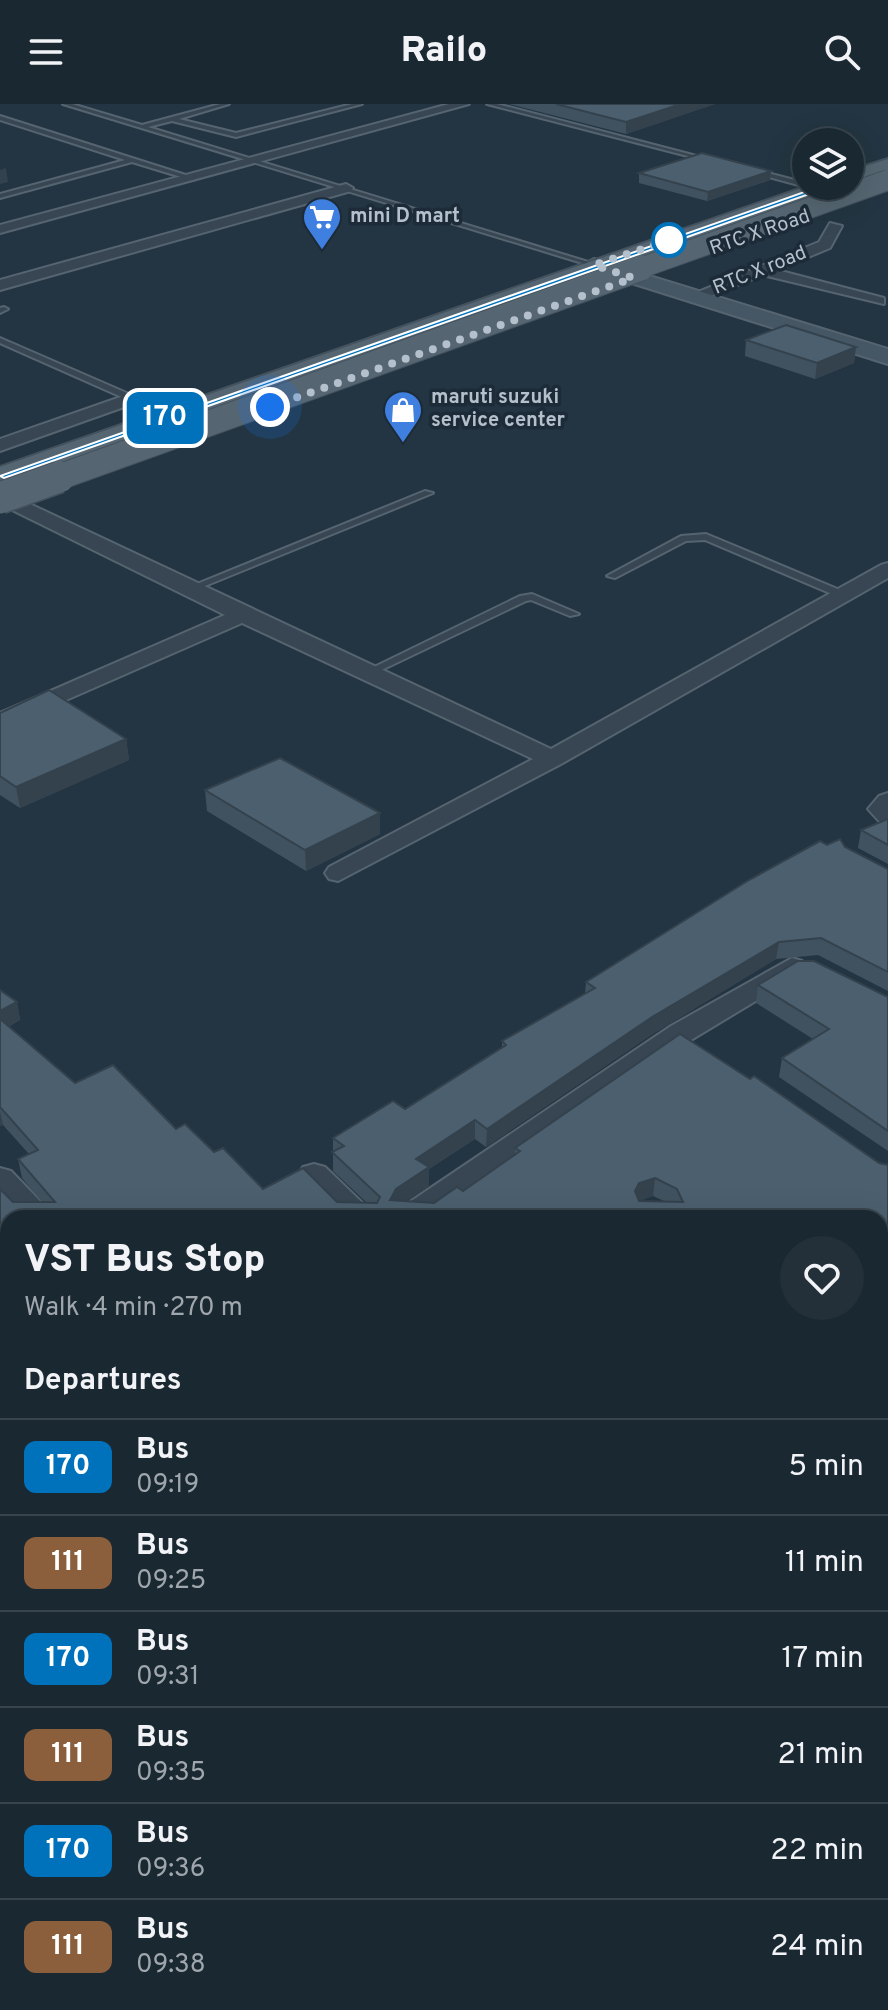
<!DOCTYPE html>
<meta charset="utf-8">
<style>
body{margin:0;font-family:Overpass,sans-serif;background:#23303a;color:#f1f3f6;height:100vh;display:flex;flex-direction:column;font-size:30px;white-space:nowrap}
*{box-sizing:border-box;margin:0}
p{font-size:26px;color:#9fa6ac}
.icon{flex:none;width:44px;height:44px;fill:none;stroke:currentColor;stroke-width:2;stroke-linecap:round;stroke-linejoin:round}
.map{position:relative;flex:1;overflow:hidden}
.side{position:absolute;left:0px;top:1106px;width:888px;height:800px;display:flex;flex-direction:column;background:#1a2832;border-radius:24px 24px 0 0;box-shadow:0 8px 32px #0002,0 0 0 2px #38444d}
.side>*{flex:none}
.badge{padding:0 16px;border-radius:12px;font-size:28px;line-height:52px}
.fabs{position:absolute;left:792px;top:24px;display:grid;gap:16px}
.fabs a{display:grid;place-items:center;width:72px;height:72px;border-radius:50%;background:#1a2832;box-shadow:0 8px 32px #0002,0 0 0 2px #38444d;font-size:40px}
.you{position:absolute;width:40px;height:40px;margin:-20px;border:6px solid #fff;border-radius:50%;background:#1a73e8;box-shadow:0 0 0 12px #1a73e833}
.map>.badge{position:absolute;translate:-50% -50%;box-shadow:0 0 0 4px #fff}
h2{padding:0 24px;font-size:30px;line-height:72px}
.round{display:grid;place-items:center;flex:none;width:84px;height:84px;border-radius:42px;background:#23303a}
.summary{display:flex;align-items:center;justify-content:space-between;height:136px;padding:0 24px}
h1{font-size:38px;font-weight:800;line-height:60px}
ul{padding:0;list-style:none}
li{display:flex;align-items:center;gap:24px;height:96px;padding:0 24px;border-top:2px solid #38444d}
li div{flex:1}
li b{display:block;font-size:30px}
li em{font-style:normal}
li .badge{min-width:88px;font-weight:700;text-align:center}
header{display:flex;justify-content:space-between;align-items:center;height:104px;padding:0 24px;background:#1a2832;font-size:36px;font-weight:800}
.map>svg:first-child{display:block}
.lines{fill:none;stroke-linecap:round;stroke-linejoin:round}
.lane-casing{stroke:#55646f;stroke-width:4}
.street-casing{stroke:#55646f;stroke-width:4}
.secondary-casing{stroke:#55646f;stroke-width:4}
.primary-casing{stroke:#44525e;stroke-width:4}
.lane{fill:#374652;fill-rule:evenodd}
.street{fill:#374652;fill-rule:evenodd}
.secondary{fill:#455665;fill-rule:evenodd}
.primary{fill:#556672;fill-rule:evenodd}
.primary-bridge-far2-casing{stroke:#44525e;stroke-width:22;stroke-linecap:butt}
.primary-bridge-far1-casing{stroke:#44525e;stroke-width:27;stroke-linecap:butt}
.primary-bridge-casing{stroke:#44525e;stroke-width:34;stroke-linecap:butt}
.primary-bridge-far2{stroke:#556672;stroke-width:20}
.primary-bridge-far1{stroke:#556672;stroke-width:25}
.primary-bridge{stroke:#556672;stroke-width:31}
.wall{fill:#40525f;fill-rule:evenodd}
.shaded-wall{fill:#34424d}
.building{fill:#4b5f6e;stroke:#34424d;stroke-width:2;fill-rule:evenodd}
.line{fill:#0072bc;stroke:#fff;stroke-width:2}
.walk{stroke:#b4c1cc;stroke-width:8;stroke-dasharray:0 14.4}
.stop-dot{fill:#fff;stroke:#0072bc;stroke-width:4}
.labels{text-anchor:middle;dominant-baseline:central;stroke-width:7;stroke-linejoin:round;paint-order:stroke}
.far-poi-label{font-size:20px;font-weight:bold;fill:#b4c1cc;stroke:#1c2b37;text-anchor:start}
.far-street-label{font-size:20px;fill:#b4c1cc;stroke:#1c2b37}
</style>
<header><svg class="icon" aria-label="menu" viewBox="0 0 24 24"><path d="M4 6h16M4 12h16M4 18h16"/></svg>Railo<svg class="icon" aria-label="search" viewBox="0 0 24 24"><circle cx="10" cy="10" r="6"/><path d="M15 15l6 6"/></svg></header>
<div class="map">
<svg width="888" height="1906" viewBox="0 0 888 1906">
<rect width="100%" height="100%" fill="#233542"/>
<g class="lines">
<g class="lane-casing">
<g id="lane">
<path d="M63,0H72L142,21L220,0H229L179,15L236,29L352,0H362L236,33L172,17L148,23L598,161L592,162Z"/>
<path d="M487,0H497L712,56L707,57Z"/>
<path d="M0,12L195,74L196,75L191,76L132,58L0,94V90L125,56L0,16Z"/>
<path d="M752,65L806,79V82H808L806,83L750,68Z"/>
<path d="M4,203L8,205L0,209V204Z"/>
<path d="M0,234L175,310L176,312L169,314L0,239Z"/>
<path d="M425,387L433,389L195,486L187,484Z"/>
<path d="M706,430L847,489L848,491L839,493L705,436L686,437L615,474L607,472L681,432Z"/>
<path d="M532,490L579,510L570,512L531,496L526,497L371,571L367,572L362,569L520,492Z"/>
</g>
</g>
<g class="street-casing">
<g id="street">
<path d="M449,0H469L0,129V121Z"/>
<path d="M346,80L353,84L351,87L0,186V176Z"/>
<path d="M830,119L842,122L830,144L777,166L884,194V200L763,171L700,196L686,193L819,138Z"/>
<path d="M132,289L138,290V298L0,347V335Z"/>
<path d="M0,386L551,645L881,461L888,459V474L561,660L338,777L329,775L325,769L329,763L533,655L242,519L0,625V609L225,511L0,400Z"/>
<path d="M888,689V720L879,717L868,705L879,692Z"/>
<path d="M792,854L802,857L806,863L802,869L691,936L434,1114H393L398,1106L671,922Z"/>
<path d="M314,1060L325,1063L378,1114H340L298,1071L303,1063Z"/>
<path d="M0,1064L11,1067L56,1114H19L0,1095Z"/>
<path d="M880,1261L888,1264V1295L880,1292Z"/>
<path d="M0,1524L8,1527V1571L0,1568Z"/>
<path d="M880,1647L888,1650V1696L880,1693Z"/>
<path d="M8,1753V1799L0,1802V1756Z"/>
</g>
</g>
<g class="secondary-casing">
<path id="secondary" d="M594,155L888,245V260L587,165L583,161Z"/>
</g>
<g class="primary-casing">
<g id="primary">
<path d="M888,55V67L850,80V67Z"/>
<path d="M808,82H837L834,86L0,380V363Z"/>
</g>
</g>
<use href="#lane" class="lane"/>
<use href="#street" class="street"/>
<use href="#secondary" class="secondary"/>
<use href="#primary" class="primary"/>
<g class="primary-bridge-far2-casing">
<path id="primary-bridge-far2" d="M635,166L888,76"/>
</g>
<g class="primary-bridge-far1-casing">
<path id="primary-bridge-far1" d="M54,375L641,164"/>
</g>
<g class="primary-bridge-casing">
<path id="primary-bridge" d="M0,394L59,373"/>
</g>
<use href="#primary-bridge-far2" class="primary-bridge-far2"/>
<use href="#primary-bridge-far1" class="primary-bridge-far1"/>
<use href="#primary-bridge" class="primary-bridge"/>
</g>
<g class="wall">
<path d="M509,0H715L626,30Z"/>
<path d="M771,67L770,76L707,97L639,79V69Z"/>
<path d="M746,236L856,243L854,259L815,275L745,252Z"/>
<path d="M0,609L126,635L129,656L20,704L0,691Z"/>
<path d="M205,686L380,730L306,767L207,707Z"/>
<path d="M888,715V760L858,744L861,726Z"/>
<path d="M827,741L845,743L888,765V887L818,851L776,855L651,931L486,1043L475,1035L429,1065V1082L406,1097L434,1099L463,1087L515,1051V1044L879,1059L888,1061V1259L880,1253V1114H8V1452L0,1441V1265L7,1262L6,1250L0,1253V1085L13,1098H42L22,1074L18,1055L29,1050L3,1021L0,1022V886L17,898L20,916L8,923L75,979L176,1025L214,1048L263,1085L337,1098H366L333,1067V1034L405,1005L502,944V937L585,890L586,878ZM653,1092L664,1097H639Z"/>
<path d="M758,881L888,893V1047L779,973L782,954L813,935L756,899Z"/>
<path d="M880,1299L888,1305V1558L880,1566Z"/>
<path d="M0,1594L8,1605V1744L3,1737L0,1739Z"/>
<path d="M8,1898H880L888,1906H263L260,1901L253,1906H0Z"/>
</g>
<g class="shaded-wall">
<path d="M681,0H715L626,30V18Z"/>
<path d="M6,64L8,78L0,80V66Z"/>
<path d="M771,67L770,76L707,97L708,88Z"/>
<path d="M856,243L854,259L815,275L817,259Z"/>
<path d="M126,635L129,656L20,704L16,683Z"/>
<path d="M380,709V730L306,767L305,746Z"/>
<path d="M779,838L776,855L651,931L486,1043L487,1025L652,913Z"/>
<path d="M17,898L20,916L0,927V907Z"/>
<path d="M0,1007L3,1021L0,1022Z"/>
<path d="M475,1016V1035L429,1065V1082L396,1104L403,1107V1114H390V1096L416,1055Z"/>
<path d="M655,1074L653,1092L637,1098L635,1087L639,1079Z"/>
<path d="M6,1230L8,1249L0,1253V1232Z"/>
<path d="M888,1545V1558L880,1566V1552Z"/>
<path d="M239,1898H260V1901L253,1906H228Z"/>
</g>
<g class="building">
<path d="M556,0H681L626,18Z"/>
<path d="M702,49L771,67L708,88L639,69Z"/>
<path d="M786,221L856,243L817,259L746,236Z"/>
<path d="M49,586L126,635L16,683L0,672V609Z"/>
<path d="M280,654L380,709L305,746L205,686Z"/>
<path d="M888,715V741L861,726Z"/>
<path d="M840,735L845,743L888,765V868L821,834L779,838L652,913L487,1025L475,1016L416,1055L429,1063L396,1085L390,1096L434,1099L457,1083L463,1087L520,1047L515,1044L680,930L750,975L754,972L879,1059L888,1061V1237L880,1231V1114H413L403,1107L390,1114H8V1440L0,1429V1265L7,1262L6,1230L0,1232V1085L13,1098H55L18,1055L38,1046L0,1003V915L75,979L113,961L176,1025L185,1020L214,1048L223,1044L263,1085L303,1064L337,1098L377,1099L380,1093L332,1048L344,1042L333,1034L393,997L405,1005L506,941L502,937L595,884L586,878L749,776L820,737L827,741ZM655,1074L677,1085L683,1098L639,1097L635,1087L639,1079Z"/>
<path d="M798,857H814L888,893V1027L782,954L829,925L758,881Z"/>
<path d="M0,886L17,898L0,907Z"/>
<path d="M880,1299L888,1305V1381L880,1375Z"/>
<path d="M888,1390V1545L880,1552V1396Z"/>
<path d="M0,1594L8,1605V1733L0,1721Z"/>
<path d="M880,1724L888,1732V1906H271L266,1898H880Z"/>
<path d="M8,1818V1898H239L228,1906H0V1824Z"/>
</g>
<path class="line" d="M827,80L829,83L4,374L0,372Z"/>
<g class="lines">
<path class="walk" d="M270,303L633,174L594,161L679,133L669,136"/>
</g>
<defs>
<g id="supermarket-pin" transform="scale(2)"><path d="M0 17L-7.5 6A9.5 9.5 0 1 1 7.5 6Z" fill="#3f7fe0" stroke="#1c2b37"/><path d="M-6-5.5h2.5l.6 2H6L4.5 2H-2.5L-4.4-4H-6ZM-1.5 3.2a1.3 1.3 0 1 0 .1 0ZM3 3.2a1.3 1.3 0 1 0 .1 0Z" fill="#fff"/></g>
<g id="shop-pin" transform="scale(2)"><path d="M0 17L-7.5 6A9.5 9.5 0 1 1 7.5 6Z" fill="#3f7fe0" stroke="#1c2b37"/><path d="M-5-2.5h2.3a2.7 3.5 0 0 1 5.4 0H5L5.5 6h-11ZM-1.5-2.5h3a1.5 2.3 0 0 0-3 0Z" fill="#fff"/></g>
</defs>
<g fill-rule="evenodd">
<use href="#supermarket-pin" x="322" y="113"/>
<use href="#shop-pin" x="403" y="306"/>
</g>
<circle class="stop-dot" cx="669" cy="136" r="16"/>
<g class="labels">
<g class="far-poi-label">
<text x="350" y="113">mini D mart</text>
<text x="431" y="294">maruti suzuki<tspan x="431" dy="23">service center</tspan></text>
</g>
<g class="far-street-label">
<text transform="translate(760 129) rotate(-19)">RTC X Road</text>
<text transform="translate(760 167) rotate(-22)">RTC X road</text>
</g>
</g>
</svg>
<div class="fabs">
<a><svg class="icon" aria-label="layers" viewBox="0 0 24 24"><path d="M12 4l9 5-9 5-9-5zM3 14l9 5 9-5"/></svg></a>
</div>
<div class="you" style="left:270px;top:303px"></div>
<b class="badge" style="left:165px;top:314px;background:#0072bc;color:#fff">170</b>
<section class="side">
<div class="summary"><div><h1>VST Bus Stop</h1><p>Walk · 4 min · 270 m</p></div><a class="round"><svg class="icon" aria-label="heart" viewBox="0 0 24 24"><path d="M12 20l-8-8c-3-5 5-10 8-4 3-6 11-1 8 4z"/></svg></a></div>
<h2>Departures</h2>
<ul>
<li><span class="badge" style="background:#0072bc;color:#fff">170</span><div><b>Bus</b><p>09:19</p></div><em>5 min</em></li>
<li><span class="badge" style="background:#8b5e3c;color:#fff">111</span><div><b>Bus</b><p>09:25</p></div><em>11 min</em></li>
<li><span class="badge" style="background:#0072bc;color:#fff">170</span><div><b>Bus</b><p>09:31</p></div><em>17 min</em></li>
<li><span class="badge" style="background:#8b5e3c;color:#fff">111</span><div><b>Bus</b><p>09:35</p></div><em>21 min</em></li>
<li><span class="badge" style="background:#0072bc;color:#fff">170</span><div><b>Bus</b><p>09:36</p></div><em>22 min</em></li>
<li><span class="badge" style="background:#8b5e3c;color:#fff">111</span><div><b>Bus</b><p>09:38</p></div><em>24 min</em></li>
</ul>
</section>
</div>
